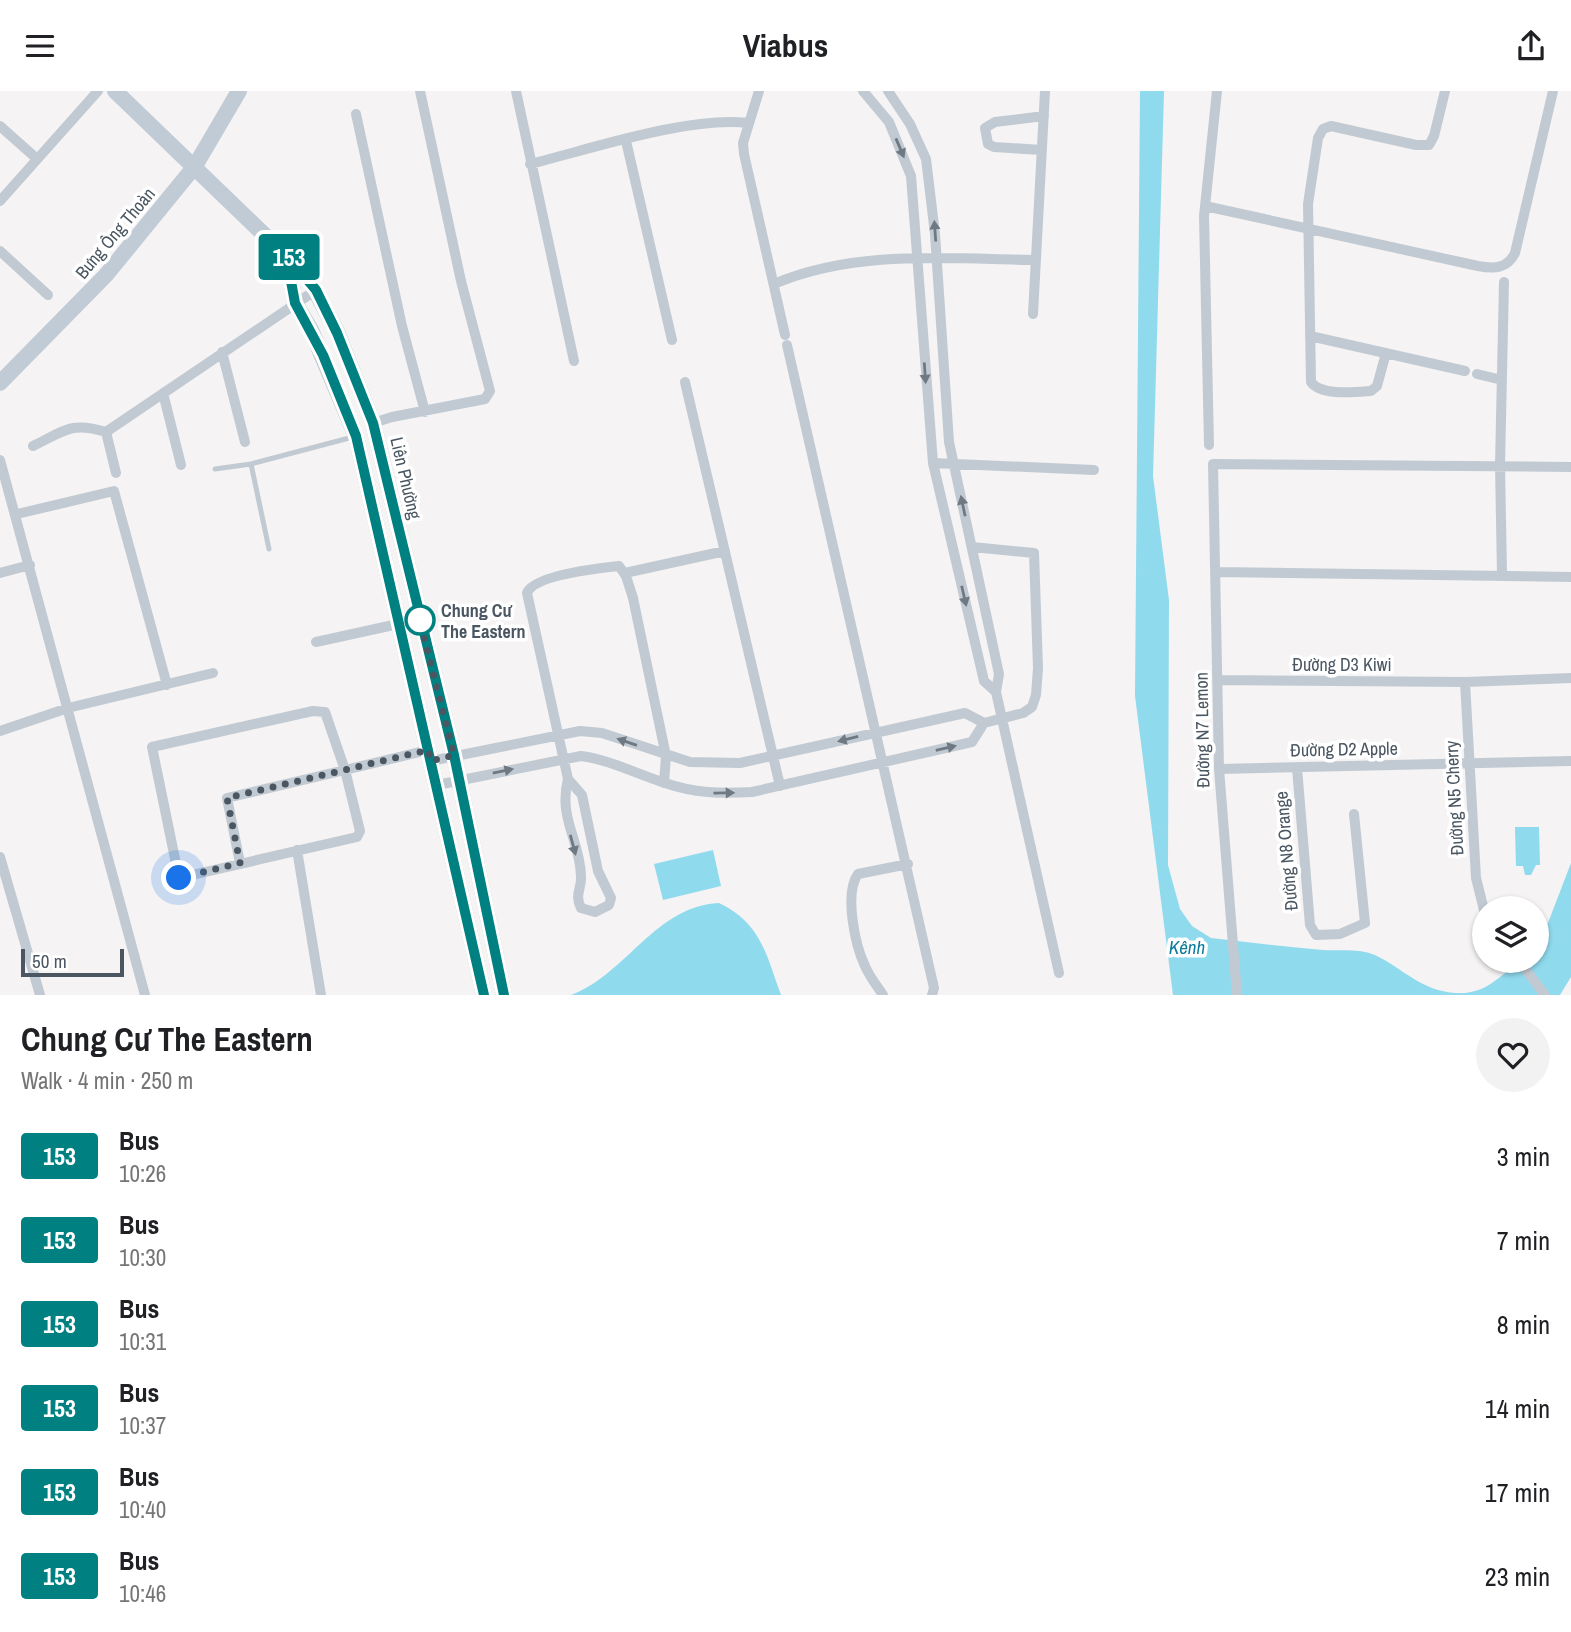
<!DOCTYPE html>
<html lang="en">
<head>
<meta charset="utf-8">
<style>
	:root { --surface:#fff; --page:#f2f2f2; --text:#202124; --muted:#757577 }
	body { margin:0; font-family:"Archivo Narrow",sans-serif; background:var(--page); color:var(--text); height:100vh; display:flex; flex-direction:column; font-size:26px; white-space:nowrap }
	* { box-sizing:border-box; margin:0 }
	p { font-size:23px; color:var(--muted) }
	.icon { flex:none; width:38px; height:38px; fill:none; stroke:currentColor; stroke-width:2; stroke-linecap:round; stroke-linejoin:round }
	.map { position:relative; height:904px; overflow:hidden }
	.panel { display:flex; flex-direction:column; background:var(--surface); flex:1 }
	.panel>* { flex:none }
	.badge { padding:0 14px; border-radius:5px; font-size:24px; line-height:46px }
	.controls { position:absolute; left:1472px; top:805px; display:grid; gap:14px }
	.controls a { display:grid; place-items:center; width:77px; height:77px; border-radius:50%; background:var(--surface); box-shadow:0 2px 5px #0004; font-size:35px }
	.scale { position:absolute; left:21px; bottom:18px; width:103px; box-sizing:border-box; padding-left:7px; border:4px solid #4a5661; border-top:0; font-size:19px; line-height:24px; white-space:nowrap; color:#4a5661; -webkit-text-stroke:5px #fff; paint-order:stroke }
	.you { position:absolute; width:35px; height:35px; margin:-18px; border:5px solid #fff; border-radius:50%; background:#1a73e8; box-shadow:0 0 0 10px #1a73e833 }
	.map>.badge { position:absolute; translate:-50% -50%; box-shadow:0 0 0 4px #fff }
	.round { display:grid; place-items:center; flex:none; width:74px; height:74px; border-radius:37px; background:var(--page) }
	.head { display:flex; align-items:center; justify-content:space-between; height:119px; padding:0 21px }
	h1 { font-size:33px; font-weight:800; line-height:52px }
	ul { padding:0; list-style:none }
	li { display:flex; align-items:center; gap:21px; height:84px; padding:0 21px }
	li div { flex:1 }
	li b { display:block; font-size:26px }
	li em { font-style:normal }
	li .badge { min-width:77px; font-weight:700; text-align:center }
	header { display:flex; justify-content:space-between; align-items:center; height:91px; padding:0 21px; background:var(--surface); font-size:32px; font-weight:800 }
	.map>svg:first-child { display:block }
	.water { fill:#90daee }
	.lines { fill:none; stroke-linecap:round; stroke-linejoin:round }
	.lane { stroke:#c1cad2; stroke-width:5 }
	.street { stroke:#c1cad2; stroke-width:10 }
	.secondary { stroke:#c1cbd6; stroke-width:16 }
	.oneway { fill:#6e7983 }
	.line-casing { stroke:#fff; stroke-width:16 }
	.line { stroke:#008080; stroke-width:10 }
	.walk { stroke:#4a5661; stroke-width:7; stroke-dasharray:0 12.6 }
	.stop-dot { fill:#fff; stroke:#008080; stroke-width:3.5 }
	.labels { text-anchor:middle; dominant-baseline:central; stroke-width:7; stroke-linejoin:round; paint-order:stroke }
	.street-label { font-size:18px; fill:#4a5661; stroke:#fff }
	.stop-label { font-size:18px; font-weight:bold; fill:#4a5661; stroke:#fff; text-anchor:start }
	.water-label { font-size:19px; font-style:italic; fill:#0c7c9b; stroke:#fff }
</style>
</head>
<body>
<header><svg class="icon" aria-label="menu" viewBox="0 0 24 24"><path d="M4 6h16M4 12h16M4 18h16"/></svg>Viabus<svg class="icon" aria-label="share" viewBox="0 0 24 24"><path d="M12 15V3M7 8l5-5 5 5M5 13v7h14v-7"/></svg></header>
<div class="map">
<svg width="1571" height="904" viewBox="0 0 1571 904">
	<rect width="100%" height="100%" fill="#f5f3f3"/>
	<path class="water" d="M1140 0H1164L1153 385 1169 509 1168 774 1180 818 1192 835 1211 847C1248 851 1285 856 1323 859 1340 860 1359 857 1375 864 1404 878 1421 900 1456 902 1497 904 1503 870 1536 870L1537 851 1546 837 1571 772V886L1560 904H1173L1135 605Z
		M1515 736H1539L1540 774H1536L1531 784H1525L1523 775H1516Z
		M713 759 721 795 663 809 654 773Z
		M719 812C761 832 766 863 781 904H571C627 883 655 815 719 812Z"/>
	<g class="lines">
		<path class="lane" d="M251 373 269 458
			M215 378 251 373 353 346"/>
		<path class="street" d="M516 0 574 270
			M759 0 743 52 744 63 785 244
			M863 0 889 31 911 85 933 372 984 590 996 601
			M888 0 910 33 926 68 935 143 949 351 999 583 996 601 1059 882
			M356 23 402 235 425 321
			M0 35 36 67
			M626 50 672 249
			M1042 59 994 56 988 53 985 37 995 31 1044 25
			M530 73C591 58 688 25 748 32
			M0 110 98 0
			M1205 115 1478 175C1494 178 1507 178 1515 162L1553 0
			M0 160 48 204
			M774 193C856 158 949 168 1036 169
			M1033 223 1045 0
			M1310 245 1465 280
			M787 254 934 897 932 904
			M222 261 245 351
			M1386 262 1377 295 1371 300C1356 301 1320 305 1311 291L1308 113 1318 47 1323 38 1331 35 1416 54H1429L1434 45 1445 0
			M1477 283 1502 289
			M685 291 780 695
			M163 302 181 374
			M373 332 392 326 485 308 490 300 461 190 420 0
			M106 341 116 382
			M1209 354 1204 125 1217 0
			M33 355C64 340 71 330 106 341L316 199
			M0 369 145 904
			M933 372 1094 379
			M17 423 114 400 167 594
			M1216 481 1571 486
			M0 482 30 474
			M625 482 725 460
			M1502 483 1500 374 1504 191
			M316 551 398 533
			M1219 589 1465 591 1571 587
			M1465 591 1476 787 1484 819
			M0 640 68 617 213 582
			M431 670 580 640 602 642 690 671 740 672 965 622 984 632 1023 622 1032 616 1036 604 1038 577 1034 462 972 456
			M1297 677 1310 834 1316 844 1340 843 1365 832 1354 723
			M1219 678 1571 670
			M568 688 582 704 598 780 611 807 609 814 595 821 581 817C574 803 582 798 581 785 580 749 558 727 568 688L527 502C534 484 600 477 619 475L626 485 633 507 666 665 664 692
			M437 694 581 665C611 669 636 683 665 692 694 702 721 703 752 701L972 651 984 632
			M297 759 321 904
			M0 766 40 904
			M240 772 227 707 345 679 325 621 313 620 152 656 179 787 357 746 360 740 345 679 428 659
			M1519 870 1545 904
			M883 904C877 895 869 885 865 875 855 854 844 802 858 783L908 773
			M1237 904 1219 678 1213 373 1571 376"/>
		<path class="secondary" d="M115 0 308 186 337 241 373 332 454 664 504 904
			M287 165 295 212 311 239 356 345 484 904
			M0 292 106 184 195 75 239 0"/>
	</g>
	<defs><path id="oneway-solid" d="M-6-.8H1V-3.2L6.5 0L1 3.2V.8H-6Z" transform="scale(1.75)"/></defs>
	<g class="oneway">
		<use href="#oneway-solid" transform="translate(900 57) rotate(67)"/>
		<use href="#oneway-solid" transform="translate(935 140) rotate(-94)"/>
		<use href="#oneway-solid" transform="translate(925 282) rotate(86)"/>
		<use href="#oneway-solid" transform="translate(963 415) rotate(-102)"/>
		<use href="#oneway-solid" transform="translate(964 505) rotate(77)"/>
		<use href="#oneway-solid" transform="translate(848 648) rotate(166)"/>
		<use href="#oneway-solid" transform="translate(627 651) rotate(-161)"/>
		<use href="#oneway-solid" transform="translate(946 657) rotate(-13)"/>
		<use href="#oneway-solid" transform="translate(503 680) rotate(-12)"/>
		<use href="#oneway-solid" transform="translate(724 702) rotate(-1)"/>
		<use href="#oneway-solid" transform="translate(573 754) rotate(75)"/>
	</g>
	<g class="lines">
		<defs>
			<path id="line" d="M484 904 356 345 323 264 295 212 286 163 316 199 337 242 373 332 454 664 504 904"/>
		</defs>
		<use href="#line" class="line-casing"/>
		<use href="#line" class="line"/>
		<path class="walk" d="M179 787 240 772 227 707 428 659 431 670 454 664 418 523 420 529"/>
	</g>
	<circle class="stop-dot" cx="420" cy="529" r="14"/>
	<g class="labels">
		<g class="street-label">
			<text transform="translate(115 142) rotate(-50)">Bưng Ông Thoàn</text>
			<text transform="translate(406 387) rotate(77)">Liên Phường</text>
			<text x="1342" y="573">Đường D3 Kiwi</text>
			<text transform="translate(1202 639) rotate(-91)">Đường N7 Lemon</text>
			<text transform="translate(1344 658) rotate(-1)">Đường D2 Apple</text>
			<text transform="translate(1454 707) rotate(-93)">Đường N5 Cherry</text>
			<text transform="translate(1286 760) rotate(-95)">Đường N8 Orange</text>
		</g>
		<g class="stop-label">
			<text x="441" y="519">Chung Cư<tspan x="441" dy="21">The Eastern</tspan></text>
		</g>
		<g class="water-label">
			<text x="1187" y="856">Kênh</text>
		</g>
	</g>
</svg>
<div class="controls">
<a><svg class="icon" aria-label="layers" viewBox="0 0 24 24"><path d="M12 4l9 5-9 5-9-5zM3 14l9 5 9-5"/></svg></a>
</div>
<div class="scale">50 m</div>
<div class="you" style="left:179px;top:787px"></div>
<b class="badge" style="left:289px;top:166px;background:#008080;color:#fff">153</b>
</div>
<section class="panel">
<div class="head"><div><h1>Chung Cư The Eastern</h1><p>Walk · 4 min · 250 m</p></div><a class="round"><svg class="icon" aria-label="heart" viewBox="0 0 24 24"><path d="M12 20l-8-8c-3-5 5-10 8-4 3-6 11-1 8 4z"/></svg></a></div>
<ul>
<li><span class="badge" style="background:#008080;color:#fff">153</span><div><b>Bus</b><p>10:26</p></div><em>3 min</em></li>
<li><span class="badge" style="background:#008080;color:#fff">153</span><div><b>Bus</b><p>10:30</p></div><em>7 min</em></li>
<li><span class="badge" style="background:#008080;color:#fff">153</span><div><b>Bus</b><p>10:31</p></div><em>8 min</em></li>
<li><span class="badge" style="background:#008080;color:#fff">153</span><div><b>Bus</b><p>10:37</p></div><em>14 min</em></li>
<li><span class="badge" style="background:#008080;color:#fff">153</span><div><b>Bus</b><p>10:40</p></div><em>17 min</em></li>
<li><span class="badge" style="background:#008080;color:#fff">153</span><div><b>Bus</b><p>10:46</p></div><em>23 min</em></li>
</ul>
</section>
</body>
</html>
